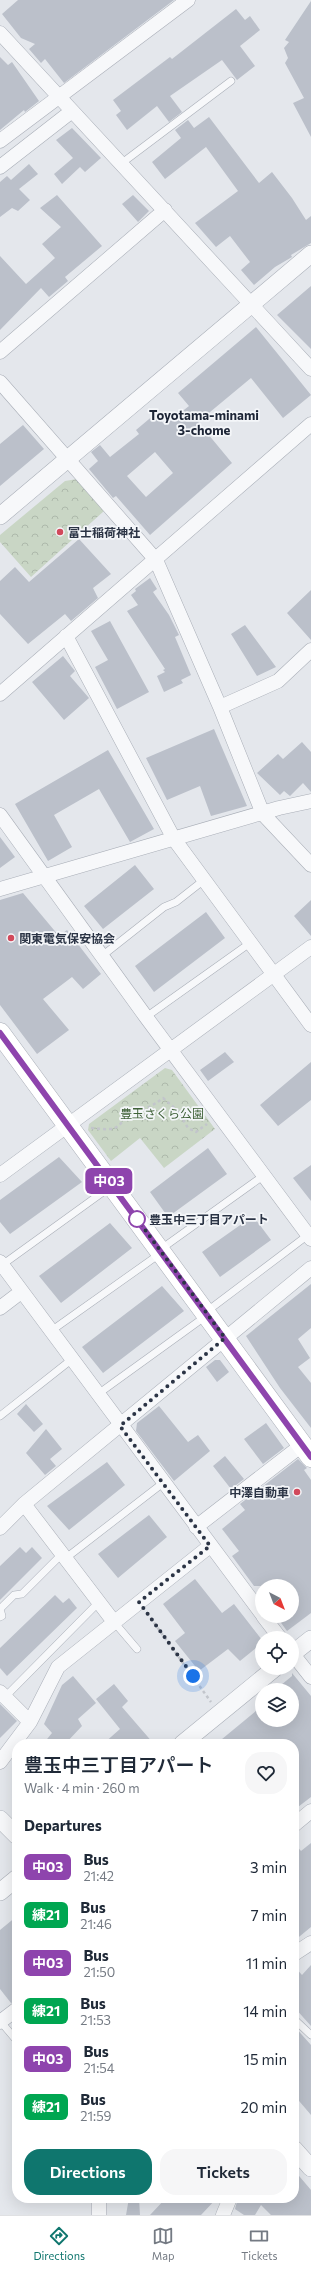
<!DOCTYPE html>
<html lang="en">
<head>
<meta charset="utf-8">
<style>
	:root { --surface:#fff; --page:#f6f6f7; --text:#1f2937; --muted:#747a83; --line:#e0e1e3; --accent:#0f766e }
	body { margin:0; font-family:Commissioner,"Noto Sans JP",sans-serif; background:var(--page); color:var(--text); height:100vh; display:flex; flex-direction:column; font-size:15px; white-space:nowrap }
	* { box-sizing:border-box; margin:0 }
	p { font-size:13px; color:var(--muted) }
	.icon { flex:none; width:22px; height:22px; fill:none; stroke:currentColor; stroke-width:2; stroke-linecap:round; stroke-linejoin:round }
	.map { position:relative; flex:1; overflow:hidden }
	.panel { position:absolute; left:12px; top:1739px; width:287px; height:464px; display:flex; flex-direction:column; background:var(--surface); border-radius:16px; box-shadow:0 4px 16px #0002 }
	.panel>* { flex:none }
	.badge { padding:0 8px; border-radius:6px; font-size:14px; line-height:26px }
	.needle { width:26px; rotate:138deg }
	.tools { position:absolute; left:255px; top:1579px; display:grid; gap:8px }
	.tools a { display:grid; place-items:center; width:44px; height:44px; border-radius:50%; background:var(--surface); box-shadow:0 4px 16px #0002; font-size:20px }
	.you { position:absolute; width:20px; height:20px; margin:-10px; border:3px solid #fff; border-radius:50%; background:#1a73e8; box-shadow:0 0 0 6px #1a73e833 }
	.map>.badge { position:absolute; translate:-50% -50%; box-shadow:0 0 0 2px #fff }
	h2 { padding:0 12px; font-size:15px; line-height:36px }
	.round { display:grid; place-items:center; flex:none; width:42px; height:42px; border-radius:16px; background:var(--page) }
	.overview { display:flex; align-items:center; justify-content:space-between; height:68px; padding:0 12px }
	h1 { font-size:19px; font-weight:600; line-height:30px }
	.action { display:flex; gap:8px; margin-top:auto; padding:8px 12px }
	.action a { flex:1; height:46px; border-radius:16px; background:var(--accent); color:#fff; font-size:16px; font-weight:600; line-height:46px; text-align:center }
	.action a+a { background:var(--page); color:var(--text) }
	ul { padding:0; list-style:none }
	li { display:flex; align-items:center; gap:12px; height:48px; padding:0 12px }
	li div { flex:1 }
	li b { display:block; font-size:15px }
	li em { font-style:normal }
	li .badge { min-width:44px; font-weight:700; text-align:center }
	.menu { display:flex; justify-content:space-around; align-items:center; height:56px; border-top:1px solid var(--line); background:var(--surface); font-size:11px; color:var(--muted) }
	.menu a { display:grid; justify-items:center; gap:2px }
	.menu .selected { color:var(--accent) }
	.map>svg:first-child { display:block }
	.park { fill:url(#park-crowns) }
	.building { fill:#bbc0ca; fill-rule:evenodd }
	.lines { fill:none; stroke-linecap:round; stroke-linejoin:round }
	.service-casing { stroke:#a9aeb7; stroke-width:8 }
	.minor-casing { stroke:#a9aeb7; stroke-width:15 }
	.tertiary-casing { stroke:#a9aeb7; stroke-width:18 }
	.secondary-casing { stroke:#a9aeb7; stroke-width:21 }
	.path { stroke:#c2c5cb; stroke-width:2.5; stroke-dasharray:3 3; stroke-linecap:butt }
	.service { stroke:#f7f8fa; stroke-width:7 }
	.minor { stroke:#f7f8fa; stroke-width:14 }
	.tertiary { stroke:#f7f8fa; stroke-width:17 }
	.secondary { stroke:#fff; stroke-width:20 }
	.line-casing { stroke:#fff; stroke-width:9 }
	.line { stroke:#8e44ad; stroke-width:6 }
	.walk { stroke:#2b3445; stroke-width:4; stroke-dasharray:0 7.2 }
	.poi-dot { fill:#d1495b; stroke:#f4f6f9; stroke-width:1.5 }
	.stop-dot { fill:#fff; stroke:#8e44ad; stroke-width:2 }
	.labels { text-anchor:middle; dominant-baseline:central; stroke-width:3.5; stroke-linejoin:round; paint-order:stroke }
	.poi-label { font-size:12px; font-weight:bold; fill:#2b3445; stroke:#f4f6f9; text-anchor:start }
	.park-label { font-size:12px; fill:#3f6138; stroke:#f4f6f9 }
	.stop-label { font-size:12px; font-weight:bold; fill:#2b3445; stroke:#f4f6f9; text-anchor:start }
	.neighbourhood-label { font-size:13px; font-weight:bold; fill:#1d2536; stroke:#f4f6f9 }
</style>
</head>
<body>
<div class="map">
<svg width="311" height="2215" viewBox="0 0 311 2215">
	<defs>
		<pattern id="park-crowns" width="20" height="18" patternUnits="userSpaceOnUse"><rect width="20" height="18" fill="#c9d6c5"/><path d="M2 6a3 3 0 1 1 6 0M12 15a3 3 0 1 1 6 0" fill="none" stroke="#adb8ab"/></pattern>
	</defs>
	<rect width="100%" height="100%" fill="#e4e7ec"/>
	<path class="park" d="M77 479 104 511 31 577 0 542V535L65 481Z
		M165 1068 172 1070 215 1129 164 1168 140 1138 111 1161 88 1130 89 1124Z"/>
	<path class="building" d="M18 0H174L64 83 45 59 41 63 29 49 35 44 21 38 2 14Z
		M311 1V137L293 103 304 98 285 63 288 58 284 48 289 42 285 40Z
		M236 9 245 20 250 16 260 30 240 46 255 66 237 80 222 60 170 96 182 112 169 122 157 106 127 130 116 115 121 111 113 100 170 57 172 59Z
		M0 57 8 65 12 62 39 101 25 112 24 110 0 130Z
		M209 117 259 183 272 172 292 198 306 220 311 216V243L291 255 292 257 275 267 254 285 241 270 250 262 230 236 216 247 195 223 238 191 206 147 165 179 152 162 181 138 175 130 188 120 194 128Z
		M72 128 101 158 85 172 80 167 62 184 54 174 73 158 56 140Z
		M29 164 38 174 19 189 30 200 18 211 12 208 0 217V182L7 176 11 180Z
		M57 195 102 246 65 277 68 281 49 297 41 288 0 330V256L26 284 55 258 42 244 61 227 40 208Z
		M133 195 149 211 138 222 122 204Z
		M311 286V349L277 315Z
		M256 327 311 395 283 418 251 378 198 422 232 463 150 535 116 496 113 498 89 469 98 461 91 452 100 445 110 457 139 434 136 430 155 414 165 425 189 406 178 393ZM155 452 173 473 146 497 127 476Z
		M23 425 44 449 0 486V444Z
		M79 539 111 574 93 588 98 598 71 621 65 614 28 644 0 614V581L15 567 29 582Z
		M150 578 157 589 153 592 169 615 179 635 175 637 191 675 181 680 183 683 164 692 157 676 165 672 163 670 165 669 127 611 138 605 131 595 136 591 135 589Z
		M311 590V640L287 613Z
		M110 621 149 692 117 709 95 667 108 660 91 631Z
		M245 625 276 667 257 676 231 634Z
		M63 656 75 671 70 676 89 698 64 720 32 682Z
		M214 729 247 806 211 816 200 786 167 800 146 758Z
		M302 742 311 752V792L303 783 290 796 284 791 280 795 257 773 278 754 283 759Z
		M108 750 154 829 130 842 99 789 54 815 72 847 48 861 15 804Z
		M0 837 15 857 0 868Z
		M135 865 154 889 103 929 84 906Z
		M23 893 59 936 67 930 101 974 83 989 72 977 43 999 69 1030 37 1054 0 1005V900Z
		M311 900V936L294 916Z
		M206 912 225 938 154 992 135 966Z
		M225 1052 234 1062 208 1081 200 1070Z
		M311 1062V1100L278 1126 260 1105Z
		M208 1148 227 1174 168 1217 150 1192Z
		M59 1157 82 1182 10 1234 0 1222V1200Z
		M311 1165V1201L293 1178Z
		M253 1216 271 1240 220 1277 202 1252Z
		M110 1223 132 1248 61 1303 39 1276Z
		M311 1284V1328L298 1339 310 1358 298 1367 311 1383V1428L280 1388 246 1336Z
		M162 1286 184 1311 103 1373 82 1347Z
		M215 1360H220L229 1372 217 1382 206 1367Z
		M26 1404 43 1424 34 1432 17 1414Z
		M159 1406 188 1442 198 1435 210 1451 174 1481 136 1431 137 1423Z
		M266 1423 284 1448 263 1464 244 1439Z
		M46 1429 62 1449 50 1459 56 1466 45 1475 26 1453Z
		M225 1456 244 1479 231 1489 213 1466Z
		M298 1459 307 1468 304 1470 311 1480V1613L287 1631 276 1616H292V1586H254L232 1556 239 1551 222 1529 245 1510 240 1504Z
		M107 1462 125 1485 69 1530 47 1506Z
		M149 1515 167 1537 118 1578 98 1554Z
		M20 1547 26 1553 32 1547 42 1558 0 1600V1566Z
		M195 1579 222 1613 234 1604 262 1640V1643L240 1661 228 1649 199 1671 175 1641 185 1633 163 1604Z
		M55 1595 63 1603 69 1598 77 1608 7 1676 0 1668V1648Z
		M292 1673 311 1696V1797L294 1810V1744H216L262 1706V1720H292V1690H275L292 1676Z
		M73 1676 96 1703 78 1719 82 1726 65 1744H43L52 1733 44 1724 62 1685Z
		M114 1684 128 1701 122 1707 154 1744H103L120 1729 96 1699Z
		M0 1704 17 1721 0 1738Z
		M294 1843 301 1851 311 1843V1927L294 1941Z
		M17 1916V2001L11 2003 0 1989V1930Z
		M311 1965V2026L294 2007V1966L302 1975Z
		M294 2026 311 2045V2115L294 2095Z
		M294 2170 311 2190V2215H271L261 2205 255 2215H244L235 2209 238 2198H294Z
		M129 2198H139L140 2215H126Z
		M166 2198H217L201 2215H150Z"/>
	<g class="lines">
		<defs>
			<path id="service" d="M122 163 231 81
				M102 956 164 907 176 902 204 880
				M146 1017 250 943
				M161 1249 263 1176
				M2 1265 110 1187
				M206 1312 308 1235
				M51 1331 161 1253
				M98 1394 206 1316
				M0 1416 71 1360
				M66 1558 163 1483
				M0 1609 14 1595 22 1594 63 1553
				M0 1609 2 1616 0 1617
				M114 1622 137 1649
				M5 1697 99 1602
				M294 2019 311 2035
				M1 2022 17 2041"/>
			<path id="minor" d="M0 33 311 369
				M0 141 188 0
				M0 167 72 111
				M0 352 165 210
				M0 382 156 560 220 707 263 814 311 865
				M66 636 174 839 311 1025
				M0 694 311 424
				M220 707 278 681 311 650
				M0 815 146 1017 311 1239
				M0 889 279 808 311 801
				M0 1175 311 947
				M0 1262 262 1614
				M0 1308 21 1292
				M24 1504 114 1622
				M196 1527 302 1445
				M0 1528 24 1504 311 1268
				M263 1616 280 1638
				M292 1653 311 1677
				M0 1692 30 1722
				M0 1762 30 1722 58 1667 210 1546
				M294 1825 311 1811
				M294 1954 311 1943
				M0 2022 17 2009
				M99 2215V2198
				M223 2215 230 2198"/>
			<path id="tertiary" d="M0 516 311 254
				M292 1654 311 1639
				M182 1744 275 1668
				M0 1819 17 1836
				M0 1892 17 1878
				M294 2149 311 2168"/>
			<path id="secondary" d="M0 1033 311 1457"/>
		</defs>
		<use href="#service" class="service-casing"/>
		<use href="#minor" class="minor-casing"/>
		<use href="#tertiary" class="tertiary-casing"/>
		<use href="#secondary" class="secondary-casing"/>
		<path class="path" d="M91 1128C112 1130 119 1132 128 1111 144 1111 151 1107 163 1098L178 1111 188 1128 196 1132 207 1124
			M147 1613 211 1702"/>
		<use href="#service" class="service"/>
		<use href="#minor" class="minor"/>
		<use href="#tertiary" class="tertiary"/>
		<use href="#secondary" class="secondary"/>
	</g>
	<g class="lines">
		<defs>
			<path id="line" d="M0 1033 311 1457"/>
		</defs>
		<use href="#line" class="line-casing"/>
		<use href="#line" class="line"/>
		<path class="walk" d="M137 1219 225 1338 120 1426 210 1546 139 1602 193 1676"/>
	</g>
	<g class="poi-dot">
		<circle cx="60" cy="532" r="4"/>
		<circle cx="11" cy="938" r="4"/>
		<circle cx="297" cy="1492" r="4"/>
	</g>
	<circle class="stop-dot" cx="137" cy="1219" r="8"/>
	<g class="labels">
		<g class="poi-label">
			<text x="68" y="532">富士稲荷神社</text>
			<text x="19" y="938">関東電気保安協会</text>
			<text x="289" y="1492" text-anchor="end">中澤自動車</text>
		</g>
		<g class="park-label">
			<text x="162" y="1113">豊玉さくら公園</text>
		</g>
		<g class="stop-label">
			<text x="149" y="1219">豊玉中三丁目アパート</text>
		</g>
		<g class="neighbourhood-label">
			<text x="204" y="415">Toyotama-minami<tspan x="204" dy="15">3-chome</tspan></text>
		</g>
	</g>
</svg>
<div class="tools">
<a><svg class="needle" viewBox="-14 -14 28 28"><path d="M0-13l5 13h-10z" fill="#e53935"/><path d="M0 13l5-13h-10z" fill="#747a83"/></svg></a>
<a><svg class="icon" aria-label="locate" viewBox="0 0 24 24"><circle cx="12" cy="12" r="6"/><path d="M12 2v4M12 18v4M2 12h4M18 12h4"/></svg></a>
<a><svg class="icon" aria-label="layers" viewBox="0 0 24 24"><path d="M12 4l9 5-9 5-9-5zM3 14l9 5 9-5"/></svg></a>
</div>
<div class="you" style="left:193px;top:1676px"></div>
<b class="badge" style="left:109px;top:1181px;background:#8e44ad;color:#fff">中03</b>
<section class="panel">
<div class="overview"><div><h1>豊玉中三丁目アパート</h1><p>Walk · 4 min · 260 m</p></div><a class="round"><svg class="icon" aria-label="heart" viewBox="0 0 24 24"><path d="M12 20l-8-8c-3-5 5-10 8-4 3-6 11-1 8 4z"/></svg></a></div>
<h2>Departures</h2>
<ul>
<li><span class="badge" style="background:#8e44ad;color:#fff">中03</span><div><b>Bus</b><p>21:42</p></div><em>3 min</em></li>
<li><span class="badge" style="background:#00a651;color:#fff">練21</span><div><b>Bus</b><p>21:46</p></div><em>7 min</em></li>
<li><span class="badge" style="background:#8e44ad;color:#fff">中03</span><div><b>Bus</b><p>21:50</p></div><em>11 min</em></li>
<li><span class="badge" style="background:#00a651;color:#fff">練21</span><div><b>Bus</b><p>21:53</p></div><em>14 min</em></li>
<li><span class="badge" style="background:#8e44ad;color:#fff">中03</span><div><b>Bus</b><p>21:54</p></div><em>15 min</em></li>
<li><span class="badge" style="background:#00a651;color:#fff">練21</span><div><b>Bus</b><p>21:59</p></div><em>20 min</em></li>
</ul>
<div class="action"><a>Directions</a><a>Tickets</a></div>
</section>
</div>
<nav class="menu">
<a class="selected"><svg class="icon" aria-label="directions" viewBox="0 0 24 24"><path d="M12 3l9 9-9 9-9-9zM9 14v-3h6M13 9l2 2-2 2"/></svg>Directions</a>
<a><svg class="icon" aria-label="map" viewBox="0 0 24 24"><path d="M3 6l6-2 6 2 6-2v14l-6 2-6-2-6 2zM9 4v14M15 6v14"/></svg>Map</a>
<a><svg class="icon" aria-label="tickets" viewBox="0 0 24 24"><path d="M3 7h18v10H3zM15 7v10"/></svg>Tickets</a>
</nav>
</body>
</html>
